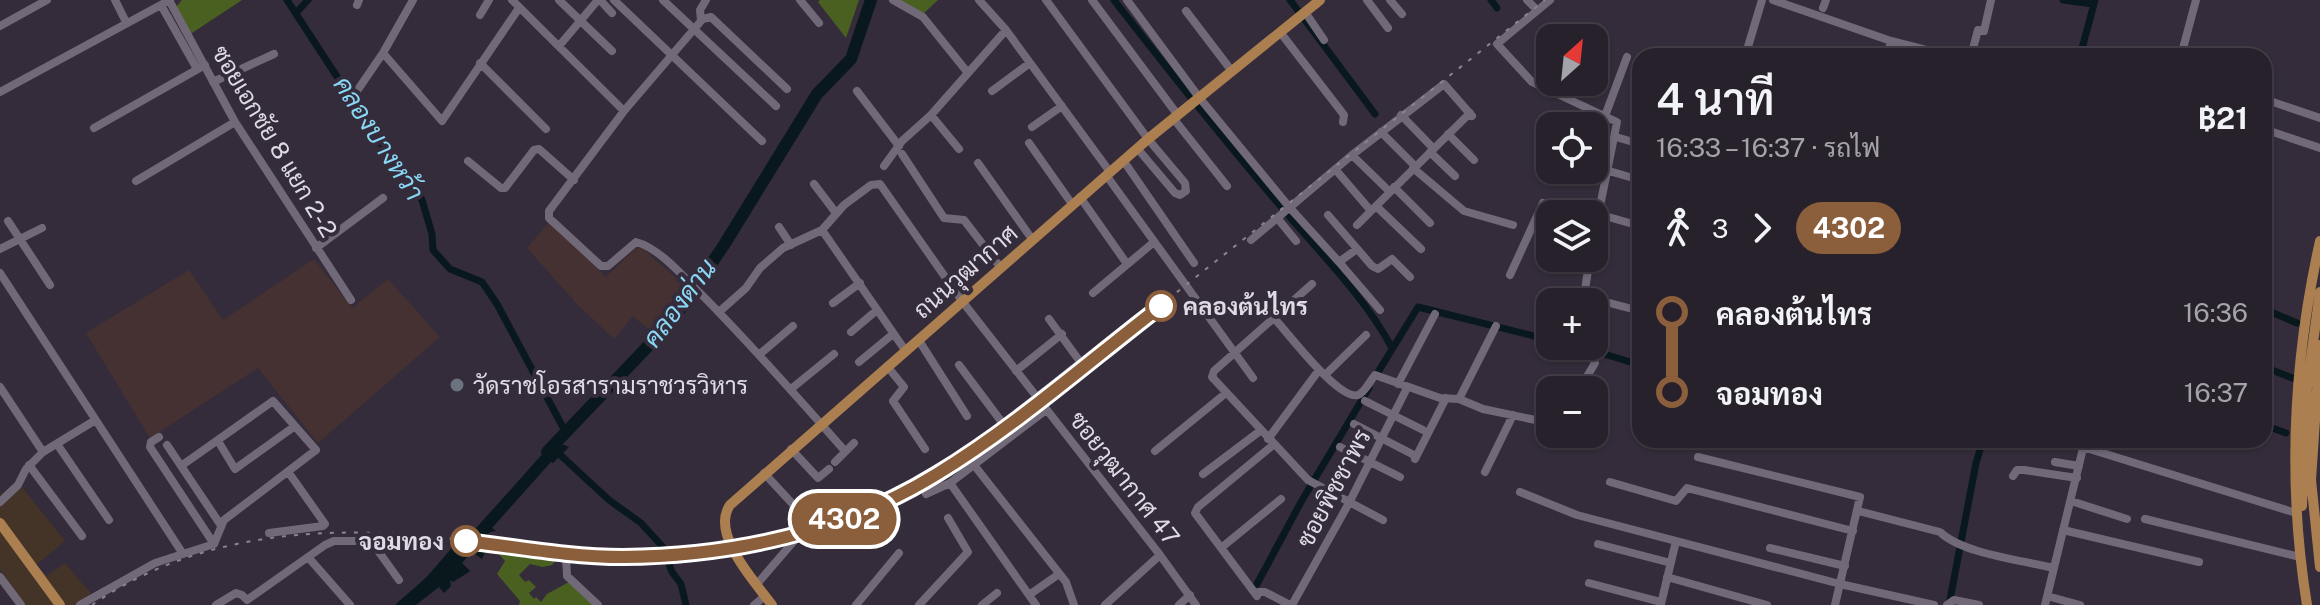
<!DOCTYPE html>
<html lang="th">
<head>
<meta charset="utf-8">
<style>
	:root { --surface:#27212c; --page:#2f2934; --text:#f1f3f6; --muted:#a4a3a9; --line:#433e48 }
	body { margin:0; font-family:"Public Sans",Sarabun,sans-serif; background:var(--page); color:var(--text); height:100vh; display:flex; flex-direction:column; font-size:30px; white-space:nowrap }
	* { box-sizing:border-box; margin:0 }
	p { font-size:26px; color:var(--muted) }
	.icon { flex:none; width:44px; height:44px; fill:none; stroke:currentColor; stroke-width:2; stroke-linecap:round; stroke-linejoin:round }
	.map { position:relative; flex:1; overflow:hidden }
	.panel { position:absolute; left:1632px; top:48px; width:640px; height:400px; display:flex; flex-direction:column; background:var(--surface); border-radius:24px; box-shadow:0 2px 6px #0004,0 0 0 2px var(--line) }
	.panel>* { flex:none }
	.badge { padding:0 16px; border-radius:26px; font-size:28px; line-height:52px }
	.needle { width:52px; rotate:27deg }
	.buttons { position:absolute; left:1536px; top:24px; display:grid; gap:16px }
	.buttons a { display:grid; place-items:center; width:72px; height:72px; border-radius:16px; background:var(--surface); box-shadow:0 2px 6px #0004,0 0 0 2px var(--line); font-size:40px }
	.map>.badge { position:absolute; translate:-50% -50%; box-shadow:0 0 0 4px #fff }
	.legs { display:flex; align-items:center; gap:12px; height:88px; padding:0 24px; font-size:26px }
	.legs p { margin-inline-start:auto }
	.overview { display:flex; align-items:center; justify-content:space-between; height:136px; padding:0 24px }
	h1 { font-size:44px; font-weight:600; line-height:60px }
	ul { padding:0 24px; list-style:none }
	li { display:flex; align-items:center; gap:28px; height:80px; font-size:30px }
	li i { display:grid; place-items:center; width:12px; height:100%; margin:0 10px; background:currentColor }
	li i::after { content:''; width:20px; height:20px; margin:-10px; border:6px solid; border-radius:50%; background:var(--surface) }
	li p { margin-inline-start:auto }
	li:first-child i { background:linear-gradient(#0000 50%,currentColor 0) }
	li:last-child i { background:linear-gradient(currentColor 50%,#0000 0) }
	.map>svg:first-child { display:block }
	.commercial { fill:#433427 }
	.education { fill:#463132 }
	.green { fill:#496021 }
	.water { fill:#09181d }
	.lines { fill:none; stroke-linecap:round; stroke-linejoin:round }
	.canal { stroke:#09181d; stroke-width:7 }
	.river { stroke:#09181d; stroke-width:12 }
	.minor { stroke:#716878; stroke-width:8 }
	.major { stroke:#ab7f4f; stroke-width:10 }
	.rail { stroke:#8a848f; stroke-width:2; stroke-dasharray:4 8; stroke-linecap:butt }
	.line-1-casing { stroke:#fff; stroke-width:18 }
	.line-1 { stroke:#8b5e3c; stroke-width:12 }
	.stop-1-dot { fill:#fff; stroke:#8b5e3c; stroke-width:4 }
	.worship-dot { fill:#6b7280; stroke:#342c3a; stroke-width:3 }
	.labels { text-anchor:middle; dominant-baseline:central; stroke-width:8; stroke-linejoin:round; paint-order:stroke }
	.street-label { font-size:24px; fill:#dfdae3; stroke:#342c3a }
	.stop-label { font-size:24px; font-weight:bold; fill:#dfdae3; stroke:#342c3a; text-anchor:start }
	.poi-label { font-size:24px; fill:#dfdae3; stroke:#342c3a; text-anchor:start }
	.water-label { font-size:26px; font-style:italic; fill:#8ad7f5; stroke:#342c3a }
</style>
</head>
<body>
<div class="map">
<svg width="2320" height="605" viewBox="0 0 2320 605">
	<rect width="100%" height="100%" fill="#342c3a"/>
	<path class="commercial" d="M17 481 65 541 36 565 47 576 65 563 91 594 75 605H25L0 569V495Z"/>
	<path class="education" d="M549 222 606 277 635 249 642 248 684 285 652 332 633 316 614 339 578 305 527 248Z
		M314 259 352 308 388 279 440 337 318 443 258 368 150 438 86 333 189 270 223 320Z"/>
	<path class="green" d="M182 0H242L189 35 176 7Z
		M820 0H859L846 38 818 2Z
		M891 0H938L923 14Z
		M498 553 556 560 552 565 543 567 530 564 519 575 525 582 529 580 536 587 529 593 534 599 536 597 541 602 547 594 569 582 594 605H519L520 601 497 574 505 561Z"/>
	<path class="water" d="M554 441 569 447 553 463 551 462 492 528 496 531 490 532 484 538 489 542 482 559 472 552 462 563 470 571 469 572 453 582 450 580 451 586 444 593 439 587 416 605H395L415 588 421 592 425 590V579L456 543 469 536Z"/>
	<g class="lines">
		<path class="canal" d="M287 0 379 141 399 164 422 200 432 234 433 250 450 269 482 282 497 304 565 431
			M1114 0C1169 71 1225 141 1283 209 1320 253 1365 297 1392 348
			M1290 0 1375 114
			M1491 0 1497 8
			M2063 0 2093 4
			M296 13 308 0
			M2080 56 2095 0
			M2264 309 2297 323
			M1578 346 1640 365
			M2264 367 2295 379
			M1375 377 1418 307 1550 340
			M2264 425 2286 433
			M556 451 609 500 641 523 662 546 672 572 681 584 686 605
			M1257 584 1301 502 1369 388
			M1949 605 1976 463 1983 440"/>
		<path class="river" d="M547 452 673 320 724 245 817 94 851 59 871 0
			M404 605 437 576"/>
		<path class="minor" d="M115 0 126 22
			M169 0 235 122 351 300
			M512 0 624 111 549 211V218L601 266H608L636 242C659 248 682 275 699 292 750 343 797 397 845 451
			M559 0 612 51
			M600 0 612 13
			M614 0 762 141
			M663 0 776 106
			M800 0 819 23
			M893 0 923 17 968 73
			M979 0 1006 30 1110 172
			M1046 0 1148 139 1185 183 1186 191 1180 195 1175 193 1137 148
			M1092 0 1177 114
			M1127 0 1198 96 1290 208 1339 262 1357 249
			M1367 0 1388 28
			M1390 0 1402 14
			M1527 0 1535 8
			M1550 0 1497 44 1532 82 1617 122 1594 236
			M1773 0 1891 41 1950 56
			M161 5 197 69
			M357 5 359 0
			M1823 8 1826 0
			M1186 11 1231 70
			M1305 12 1324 40
			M480 15 489 0
			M703 19 711 17 787 89
			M0 26 47 0
			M1280 32 1344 115 1343 122
			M559 46 598 0
			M383 53 442 121 519 8
			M1759 56 1747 50 1762 0
			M1887 56 1891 41
			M1971 56 1978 30 1984 31 1991 0
			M2181 56 2196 0
			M480 63 546 129
			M213 82 274 54
			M357 91 383 53 413 0
			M857 91 899 146
			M992 91 1030 63
			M0 92 170 0
			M2264 99 2320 118
			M624 111 701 21 700 10 706 0
			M931 115 959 149
			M1401 115 1433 148
			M1605 116 1627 57
			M1173 118 1227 186
			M1032 127 1062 106
			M94 128 205 65
			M2264 129 2320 148
			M1381 132 1415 166
			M1448 134 1474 160
			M1616 137 1640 144
			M1029 143 1072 204
			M1430 152 1455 176
			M902 154 944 218 964 220 1001 268
			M1352 155 1390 192
			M2264 158V159
			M1123 160 1194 263
			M468 161 501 188H505L534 150 539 149 574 180
			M978 163 1032 239
			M884 166 902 141 931 115 1006 30
			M1413 168 1464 211 1513 225
			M1335 169 1371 211 1376 206 1421 249
			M1609 171 1640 180
			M1106 175 1253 378
			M136 181 235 122
			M814 184 836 213
			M1394 187 1430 223
			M1080 197 1127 264
			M1543 203 1532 227 1550 233
			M1376 206 1470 113
			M1598 214 1640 226
			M1328 215 1372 266 1378 269 1392 259 1410 277
			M1278 219 1296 241
			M8 221 50 285
			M1357 225 1371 211
			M779 227 791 245
			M822 230 905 350
			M1251 240 1352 155 1444 84 1472 116
			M316 248 383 198
			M0 249 42 228
			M1339 262 1380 310
			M0 273 183 554
			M1510 275 1532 227
			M1312 284 1214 371 1212 377 1308 480 1383 520
			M1093 293 1154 242
			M1583 296 1640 311
			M1583 302 1590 258
			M833 303 860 283
			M719 312 746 288 760 268 783 248 822 230 844 205 871 185 880 184 962 301 1160 555 1196 605
			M1274 318C1288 333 1339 401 1358 395 1365 392 1370 381 1375 375L1440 398 1459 399 1483 409 1550 423
			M1049 319 1081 363
			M851 332 877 310
			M918 339 967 416
			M760 354 793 326
			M859 362 893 334
			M959 365 1004 425
			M887 366 904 387 893 401 925 449
			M1016 371 1062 334
			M1325 375 1366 335
			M1398 384 1435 314
			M0 387 43 452
			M791 389 834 354
			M1579 390 1595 363 1586 346
			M1459 399 1496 326
			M1365 401 1423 430
			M1354 424 1412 454
			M1587 434 1597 438
			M159 437 151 442 150 447 214 544
			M1268 439 1319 370
			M218 441 235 469 295 426
			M57 444 109 520
			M167 445 220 524
			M1273 445 1198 507 1195 513 1257 596 1259 592H1265L1290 605
			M1340 447 1400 477
			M2083 447 2296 513
			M791 449 818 478 829 469
			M1155 451 1226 393
			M967 452 1135 320
			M1698 457 1860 497 1835 605
			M1415 459 1446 398
			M835 462 854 443
			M2055 462 2079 466
			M29 465 82 536
			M974 465 1066 582 1074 605
			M1485 472 1513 415
			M764 473 801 513
			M1203 474 1260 431
			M2013 476 2017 470H2024L2077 478
			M1610 482 1676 501 1687 488 1853 531
			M950 483 1036 605
			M1520 492 1577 515 1840 584 1934 605
			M926 494 950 483 1046 410
			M2071 501 2127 519
			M0 502 18 485 26 469 43 452 94 421
			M1858 511 1940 532C1963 554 2022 560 2053 568
			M2145 519 2300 557
			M2063 530 2199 562
			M269 533 323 526 325 524 289 473
			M1598 544 1671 563
			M1221 548 1281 499
			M1770 548 1845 566
			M566 556 567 576 598 605
			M308 557 350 605
			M0 577 21 605
			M1667 577 1767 605
			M1589 583 1661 602
			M757 584 794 541
			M1029 595 1059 574
			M2047 596 2080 605
			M1661 604 1676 541
			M80 605 155 563 214 544 224 520 316 450 273 401 181 466
			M216 605 236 593 242 595 247 600 325 545 334 541H371L399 580
			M754 605 765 596
			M856 605 899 553
			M919 605 968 552 948 518
			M982 605 997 593
			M1105 605 1160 555
			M1179 605 1190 595
			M1292 605 1349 503 1407 388
			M1947 605 1954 600 1979 605
			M2045 605 2085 440"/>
		<path class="major" d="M2320 345 2311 480 2320 567
			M2302 506 2307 387 2320 292
			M0 523 60 605
			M772 605C755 582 710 534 730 505L1148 139 1320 0
			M2307 605C2287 482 2293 362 2320 241"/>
		<path class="rail" d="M92 605C199 531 330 524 454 539 510 546 567 557 623 557 776 555 890 513 1012 423L1545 0"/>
	</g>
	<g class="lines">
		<defs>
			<path id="line-1" d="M466 541C517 547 571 557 623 557 733 556 843 532 937 474 1016 426 1088 362 1161 306"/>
		</defs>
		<use href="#line-1" class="line-1-casing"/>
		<use href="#line-1" class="line-1"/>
	</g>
	<g class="stop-1-dot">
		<circle cx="1161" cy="306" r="14"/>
		<circle cx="466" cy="541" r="14"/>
	</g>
	<circle class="worship-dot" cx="457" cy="385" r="8"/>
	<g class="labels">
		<g class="street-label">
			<text transform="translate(275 141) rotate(59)">ซอยเอกชัย 8 แยก 2-2</text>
			<text transform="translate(965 271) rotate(-41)">ถนนวุฒากาศ</text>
			<text transform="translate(1125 478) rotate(52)">ซอยวุฒากาศ 47</text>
			<text transform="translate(1333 488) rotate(-62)">ซอยพิชชาพร</text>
		</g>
		<g class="stop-label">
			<text x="1183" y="306">คลองต้นไทร</text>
			<text x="444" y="541" text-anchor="end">จอมทอง</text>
		</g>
		<g class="poi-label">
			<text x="473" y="385">วัดราชโอรสารามราชวรวิหาร</text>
		</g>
		<g class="water-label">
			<text transform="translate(379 138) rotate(57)">คลองบางหว้า</text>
			<text transform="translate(679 303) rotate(-53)">คลองด่าน</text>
		</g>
	</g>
</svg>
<div class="buttons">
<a><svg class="needle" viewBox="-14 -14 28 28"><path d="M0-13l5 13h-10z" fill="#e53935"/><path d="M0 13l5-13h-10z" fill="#a4a3a9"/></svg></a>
<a><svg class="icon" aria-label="locate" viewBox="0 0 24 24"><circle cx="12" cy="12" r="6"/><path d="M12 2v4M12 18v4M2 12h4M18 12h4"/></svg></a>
<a><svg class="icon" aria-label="layers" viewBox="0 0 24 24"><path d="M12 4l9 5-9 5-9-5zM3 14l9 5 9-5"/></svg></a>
<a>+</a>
<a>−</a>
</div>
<b class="badge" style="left:844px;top:519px;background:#8b5e3c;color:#fff">4302</b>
<section class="panel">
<div class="overview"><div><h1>4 นาที</h1><p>16:33 – 16:37 · รถไฟ</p></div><b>฿21</b></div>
<div class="legs"><svg class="icon" aria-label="walk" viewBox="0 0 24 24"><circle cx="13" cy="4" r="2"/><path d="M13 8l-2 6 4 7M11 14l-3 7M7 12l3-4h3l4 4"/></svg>3<svg class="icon" aria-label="forward" viewBox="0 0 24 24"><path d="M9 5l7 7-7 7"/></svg><b class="badge" style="background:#8b5e3c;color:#fff">4302</b></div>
<ul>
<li><i style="color:#8b5e3c"></i><b>คลองต้นไทร</b><p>16:36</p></li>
<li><i style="color:#8b5e3c"></i><b>จอมทอง</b><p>16:37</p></li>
</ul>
</section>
</div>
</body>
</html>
